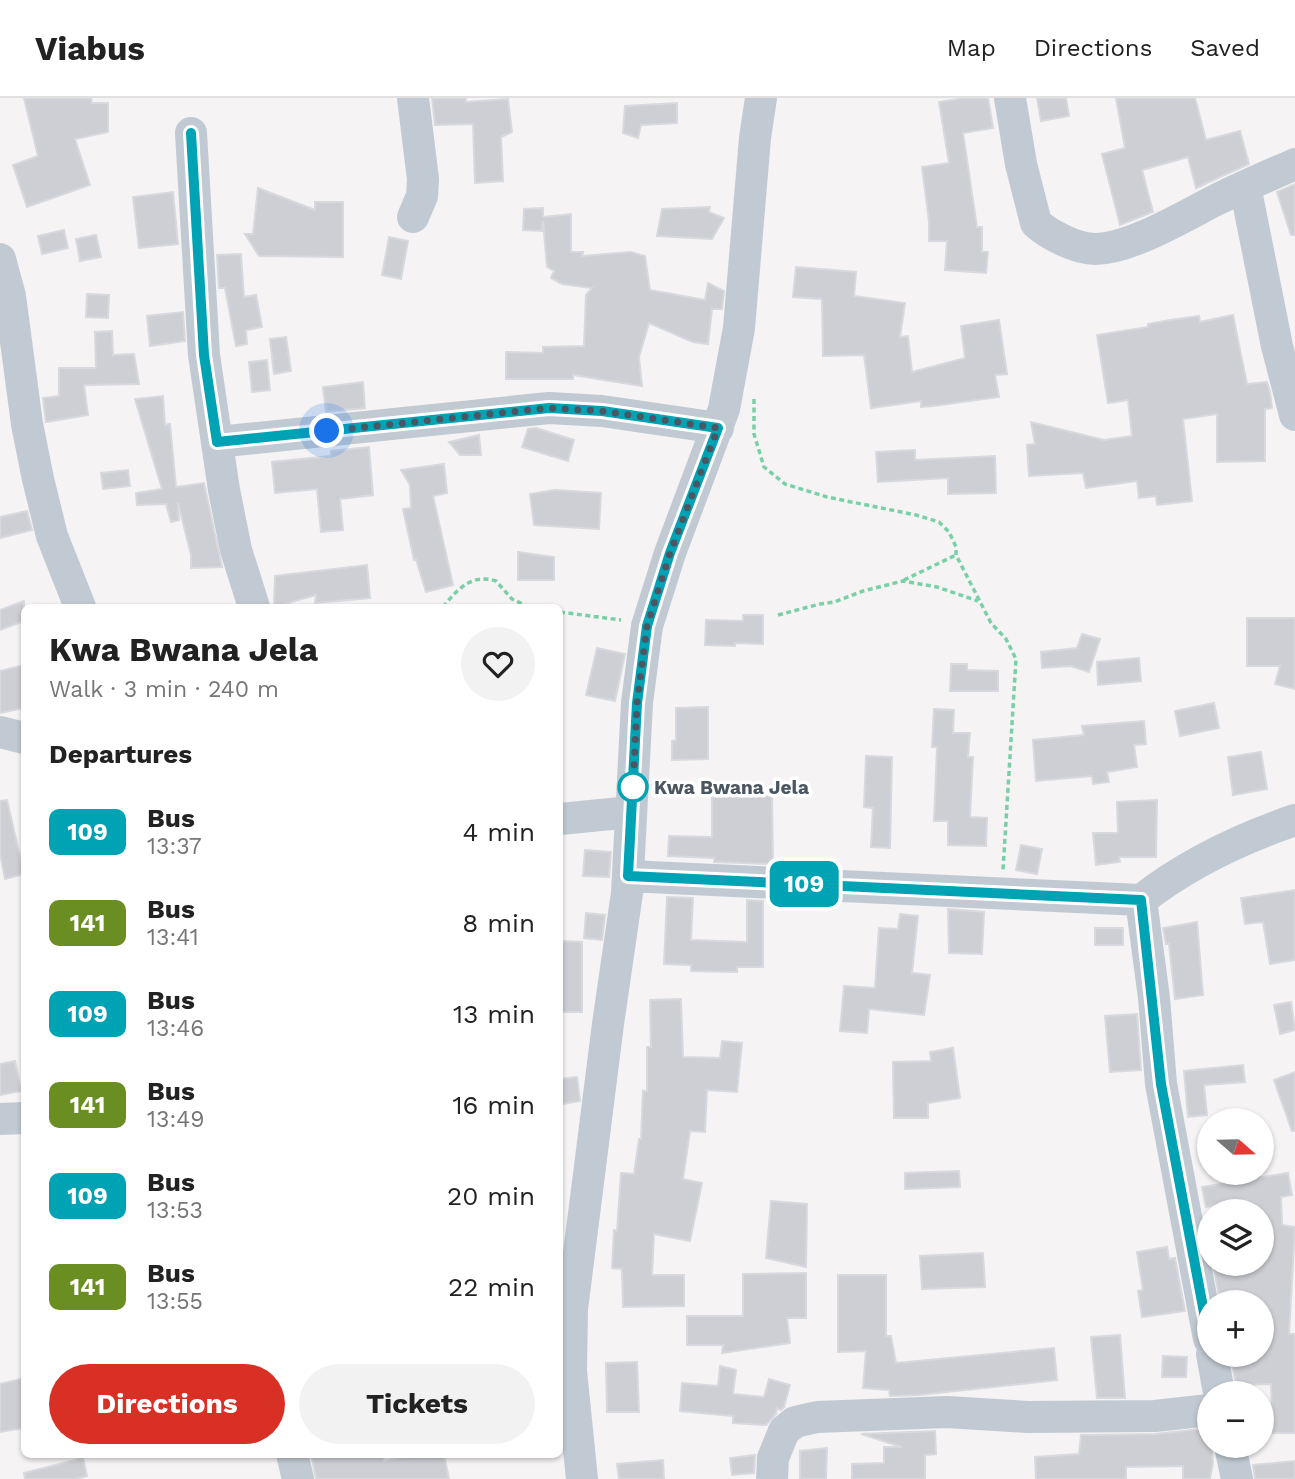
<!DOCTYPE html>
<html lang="en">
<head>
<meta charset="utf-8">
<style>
	:root { --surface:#fff; --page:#f2f2f2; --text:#222; --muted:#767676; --line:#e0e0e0; --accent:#d93025 }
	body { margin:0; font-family:"Work Sans",sans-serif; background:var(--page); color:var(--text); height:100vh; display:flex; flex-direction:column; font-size:26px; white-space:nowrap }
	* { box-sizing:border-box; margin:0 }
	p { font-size:23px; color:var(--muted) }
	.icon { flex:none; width:38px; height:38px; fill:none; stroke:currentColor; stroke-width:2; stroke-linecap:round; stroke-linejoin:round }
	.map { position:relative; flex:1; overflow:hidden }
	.drawer { position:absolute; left:21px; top:506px; width:542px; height:854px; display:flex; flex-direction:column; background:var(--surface); border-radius:10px; box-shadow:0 2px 5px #0004 }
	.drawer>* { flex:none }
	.badge { padding:0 14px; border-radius:10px; font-size:24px; line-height:46px }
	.needle { width:46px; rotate:110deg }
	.fabs { position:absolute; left:1197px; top:1010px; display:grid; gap:14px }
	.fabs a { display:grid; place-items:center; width:77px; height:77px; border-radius:50%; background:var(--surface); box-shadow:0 2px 5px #0004; font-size:35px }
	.you { position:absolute; width:35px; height:35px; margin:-18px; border:5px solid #fff; border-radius:50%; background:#1a73e8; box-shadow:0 0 0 10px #1a73e833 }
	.map>.badge { position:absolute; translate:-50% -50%; box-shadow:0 0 0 4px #fff }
	h2 { padding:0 28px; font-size:26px; line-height:63px }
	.round { display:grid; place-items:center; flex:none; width:74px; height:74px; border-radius:37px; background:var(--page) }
	.head { display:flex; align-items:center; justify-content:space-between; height:119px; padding:0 28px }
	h1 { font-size:33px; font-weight:700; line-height:52px }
	.button { display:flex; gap:14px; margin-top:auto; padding:14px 28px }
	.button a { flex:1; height:80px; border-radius:42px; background:var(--accent); color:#fff; font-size:28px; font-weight:700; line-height:80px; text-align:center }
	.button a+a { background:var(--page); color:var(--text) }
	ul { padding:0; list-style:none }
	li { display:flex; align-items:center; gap:21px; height:91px; padding:0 28px }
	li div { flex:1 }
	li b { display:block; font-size:26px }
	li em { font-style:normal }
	li .badge { min-width:77px; font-weight:700; text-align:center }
	header { display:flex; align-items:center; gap:42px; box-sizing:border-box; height:98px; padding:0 35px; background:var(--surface); border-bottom:2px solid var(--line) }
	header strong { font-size:33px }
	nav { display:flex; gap:38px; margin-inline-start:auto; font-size:24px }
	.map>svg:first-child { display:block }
	.building { fill:#cdcfd5; stroke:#d7d9de; stroke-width:2 }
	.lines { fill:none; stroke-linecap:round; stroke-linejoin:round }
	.path { stroke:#7ad0a6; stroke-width:3.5; stroke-dasharray:5 3.5; stroke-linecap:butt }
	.minor { stroke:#c1cad2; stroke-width:32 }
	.line-casing { stroke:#fff; stroke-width:16 }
	.line { stroke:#00a3b4; stroke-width:10 }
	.walk { stroke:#4a5661; stroke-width:7; stroke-dasharray:0 12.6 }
	.stop-dot { fill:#fff; stroke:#00a3b4; stroke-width:3.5 }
	.labels { text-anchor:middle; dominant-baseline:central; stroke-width:7; stroke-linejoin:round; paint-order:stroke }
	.stop-label { font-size:19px; font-weight:bold; fill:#4a5661; stroke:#fff; text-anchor:start }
</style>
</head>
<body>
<header>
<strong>Viabus</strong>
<nav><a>Map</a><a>Directions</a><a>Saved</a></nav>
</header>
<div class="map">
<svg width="1295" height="1381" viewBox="0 0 1295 1381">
	<rect width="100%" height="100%" fill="#f5f3f3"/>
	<path class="building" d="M24 0H91L92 5H108V34L75 41 90 87 27 109 13 67 38 58Z
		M432 0H466V4L508 1 512 34 501 39 503 83 475 85 473 26 435 27Z
		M964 0H988L993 30 963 35 977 129H982V154H988L986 175 945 172 947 143H929V123L922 69 949 65 939 4Z
		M1037 0H1066L1069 18 1041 23Z
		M1116 0H1195L1206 42 1240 33 1249 66 1196 90 1188 59 1142 72 1153 114 1120 127 1102 56 1125 50Z
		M677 5V25L641 27 638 40 623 35 625 8Z
		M1295 86V137H1291L1277 94Z
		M258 90 315 112V104H343V159L259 158 245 136H253Z
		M173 94 178 146 139 150 133 99Z
		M710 109 709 114 724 120 712 141 657 138 662 111Z
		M543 110V119L571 116V154H583L582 158 630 154 645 158 650 192 705 202 708 185 724 193 722 211H712L708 246 693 244 649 225 639 259 642 288 573 277V281H506V254L543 255V249L584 248 586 197 592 190 562 186 551 180 554 173 547 169 543 123 542 133 523 132 524 111Z
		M64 132 68 150 42 156 38 138Z
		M96 137 101 159 80 163 76 141Z
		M389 139 408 143 401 181 382 177Z
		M241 156 244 199 256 197 262 229 246 232 247 246 236 248 225 190H219L217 157Z
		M796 169 856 174 854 198 905 205 900 239 908 238 912 274 965 260 961 228 999 222 1007 276 995 277 999 299 933 308 921 309V303L871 310 864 257 823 258 822 201 793 199Z
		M87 196 109 197 108 220 86 219Z
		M183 214 185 243 150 248 147 218Z
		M1233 217 1247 286 1267 284 1270 294 1272 310 1265 311V363L1217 364V316L1183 321 1192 403 1157 407 1156 398 1139 400 1137 383 1086 390 1083 375 1029 378 1027 347 1035 346 1031 324 1104 342 1132 338 1128 302 1108 305 1097 237 1148 229V226L1170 222 1199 218 1200 224Z
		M112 233 113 257 134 256 139 286 84 287 88 317 46 324 43 300 59 298V270H96L95 234Z
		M286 239 291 273 274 276 270 241Z
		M267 262 270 292 252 294 249 264Z
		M363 284 365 310 326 314 323 289Z
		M163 298 165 327 170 326 176 389 204 385 222 469 191 470V457L178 405 179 422 171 424 166 406 137 407 136 395 162 391 135 301Z
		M536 330 574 342 568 363 522 349 528 331Z
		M479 337 481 357H460L449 344Z
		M369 349 373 397 340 401 343 432 321 434 317 391 275 395 272 364 331 358V353Z
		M915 352V362L995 358 996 395 948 396V380L878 384 876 354Z
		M444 366 447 395 433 398 453 487 426 494 416 461 414 462 403 411 411 410 410 387 401 372Z
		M128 372 130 388 103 391 101 375Z
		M555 392 601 395 599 431 534 427 530 396Z
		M27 413 32 432 0 440V419Z
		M518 454 554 459V482H518Z
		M367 467 370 500 315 505 316 497 274 509 275 478Z
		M24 503V523L0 532V512Z
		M743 517H763V546L735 545V548L705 547 706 522 743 523Z
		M1247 520H1295V591L1275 586 1280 568H1247Z
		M1082 536 1100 541 1089 574 1071 568 1042 570 1041 554 1077 550Z
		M597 550 625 556 615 603 586 597Z
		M1139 560 1141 583 1098 587 1097 564Z
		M951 566H967V572L998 573V593H950Z
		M24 567V610L0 615V573Z
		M1214 605 1219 630 1180 638 1175 613Z
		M708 609V661L672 662V643L676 642V610Z
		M934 611 954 612 953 635H970L968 659H973L970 719 987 720 986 748 948 747V723H934L937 649H932Z
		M1144 623 1146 646 1134 647 1137 669 1107 674 1109 684 1093 686 1092 678 1036 683 1033 642 1084 637 1082 628Z
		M1261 654 1267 691 1233 697 1228 659Z
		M866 658 892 659 890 750 871 749 873 710 864 709Z
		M712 692H744V698H772L773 766 714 764V760L668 758 669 738 712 739Z
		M7 702 24 776 5 781 0 756V703Z
		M1157 702 1156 759H1119L1120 764 1096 767 1093 735H1118L1117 704Z
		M1021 747 1042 751 1037 776 1016 772Z
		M585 752 611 754 609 779 583 778Z
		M1295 792V862L1270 866 1263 824 1245 826 1241 800Z
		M667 799 693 800 691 842 747 844V802L763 803V869H737V874L691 873V867L664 866Z
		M948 811 984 814 982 856 949 855Z
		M586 815 605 817 602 842 584 840Z
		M900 816 918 818 912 875 930 877 924 917 869 911 867 935 840 933 844 888 875 890 879 830 898 831Z
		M1197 824 1203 897 1175 901 1169 846H1166L1163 830Z
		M1095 830H1123V847H1095Z
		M560 843 582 844V914H560Z
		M681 901 683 959 720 960 722 943 742 945 737 994 707 992 705 1034 690 1033 683 1081 702 1085 690 1143 654 1136 652 1177H684V1208L623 1209 622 1171 612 1170 614 1132 617 1133 621 1075 634 1076 639 1041H641L643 993H647V949H651L650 902Z
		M1291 904 1295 932 1280 936 1274 907Z
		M1137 916 1141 972 1110 974 1105 918Z
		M953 950 960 1000 928 1005V1020H894L893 964 931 963 930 954Z
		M15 963 21 993 0 997V966Z
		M1243 967 1245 984 1204 987 1207 1017 1188 1019 1184 973Z
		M1295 974V1033H1292L1274 982Z
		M577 979 580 1003 562 1006 560 981Z
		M959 1073 960 1089 905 1091V1075Z
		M1288 1075 1292 1097 1281 1099 1282 1127 1295 1129 1289 1236H1295V1335H1273L1271 1286 1236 1287 1231 1259 1236 1258V1256H1262V1204L1220 1203 1213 1166H1262V1113H1247V1102L1206 1109 1202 1089Z
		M771 1103 807 1106 806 1169 766 1160Z
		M1167 1149 1169 1161 1175 1160 1185 1213 1142 1219 1138 1193 1143 1192 1137 1154Z
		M983 1155 985 1189 922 1191 920 1158Z
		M806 1175V1220H787L790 1245 722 1255 723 1247H687V1218H743V1176Z
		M838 1177H886V1238H891L896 1265 1054 1250 1057 1282 919 1297 890 1298 889 1292 863 1290 866 1253 838 1254Z
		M1120 1237 1125 1300H1097L1091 1239Z
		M1163 1258 1187 1259 1186 1279H1162Z
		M637 1264 639 1314H607L606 1265Z
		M720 1268 736 1272 733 1296 764 1299 769 1281 790 1287 784 1309 781 1312 777 1310 776 1316 766 1327 733 1325V1318L680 1313 682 1285 718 1288Z
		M24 1280V1330L0 1334V1286Z
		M1209 1330 1213 1364 1210 1381H1183V1368L1126 1369V1381H1036L1035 1359 1079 1356 1081 1337 1155 1336Z
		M935 1333 936 1356 925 1357V1381H852V1366L884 1365V1349H902L861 1336Z
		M827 1350 826 1381H800V1353Z
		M311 1356H382L384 1363 419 1356H444L449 1381H316Z
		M755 1357 754 1375 732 1377 730 1360Z
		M83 1360 87 1378 76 1381H25L24 1375Z
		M663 1362 664 1381H619L617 1366Z
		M1295 1363V1381H1255L1253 1367Z"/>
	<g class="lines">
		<path class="path" d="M754 301V336L764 369 785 386 827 399 916 417 939 424 949 434 956 449V457L991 525 1006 541 1016 561 1003 772
			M904 482 956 457
			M443 509C457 492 471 475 496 483L512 501 529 509
			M560 514 621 522
			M778 517 820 506 834 504 863 493 903 483 937 489 978 503"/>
		<path class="minor" d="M413 0 423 81 422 98 413 119
			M1010 0 1021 66 1036 125C1049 137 1077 151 1095 151 1130 151 1184 118 1216 102 1242 89 1268 78 1295 66
			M191 35 204 257 224 392 236 452 254 509
			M1245 88 1277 248 1295 317
			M0 161 10 198 27 326 38 381 52 438 80 509
			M217 344 549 310 602 313 718 330
			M0 634 24 640
			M560 721 631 714
			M628 778 1141 802C1187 766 1239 741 1295 722
			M1141 802 1154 900 1161 986 1209 1241
			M0 1021 24 1020
			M1212 1256 1219 1295
			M1230 1348 1237 1381
			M292 1356 298 1381
			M582 1381 571 1273 572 1211 608 926 627 795 637 605 647 528 670 455 724 311 739 230 755 40 761 0
			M772 1381 773 1360 784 1333 795 1324 817 1319 947 1314 1028 1319 1155 1318 1209 1312"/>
	</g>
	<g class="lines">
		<defs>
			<path id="line" d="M191 35 204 257 217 344 549 310 602 313 718 330 670 455 647 528 637 605 628 778 1141 802 1161 986 1209 1241"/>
		</defs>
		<use href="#line" class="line-casing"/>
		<use href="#line" class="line"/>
		<path class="walk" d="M327 333 549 310 602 313 718 330 670 455 647 528 637 605 633 689"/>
	</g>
	<circle class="stop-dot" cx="633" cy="689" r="14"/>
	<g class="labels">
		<g class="stop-label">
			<text x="654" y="689">Kwa Bwana Jela</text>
		</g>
	</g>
</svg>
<div class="fabs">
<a><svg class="needle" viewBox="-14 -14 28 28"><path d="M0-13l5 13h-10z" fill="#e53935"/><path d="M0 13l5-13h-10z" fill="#767676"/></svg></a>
<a><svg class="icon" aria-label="layers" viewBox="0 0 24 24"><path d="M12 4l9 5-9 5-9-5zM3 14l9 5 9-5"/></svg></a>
<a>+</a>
<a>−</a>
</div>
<div class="you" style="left:327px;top:333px"></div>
<b class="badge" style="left:804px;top:786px;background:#00a3b4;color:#fff">109</b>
<section class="drawer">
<div class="head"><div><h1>Kwa Bwana Jela</h1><p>Walk · 3 min · 240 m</p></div><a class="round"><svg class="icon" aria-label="heart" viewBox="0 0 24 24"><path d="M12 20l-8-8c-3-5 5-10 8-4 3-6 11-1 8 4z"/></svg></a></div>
<h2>Departures</h2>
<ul>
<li><span class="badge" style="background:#00a3b4;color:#fff">109</span><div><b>Bus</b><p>13:37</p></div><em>4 min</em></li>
<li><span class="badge" style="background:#6b8e23;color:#fff">141</span><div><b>Bus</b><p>13:41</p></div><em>8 min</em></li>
<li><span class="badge" style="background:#00a3b4;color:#fff">109</span><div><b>Bus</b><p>13:46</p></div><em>13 min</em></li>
<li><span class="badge" style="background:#6b8e23;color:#fff">141</span><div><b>Bus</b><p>13:49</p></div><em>16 min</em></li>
<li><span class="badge" style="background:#00a3b4;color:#fff">109</span><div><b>Bus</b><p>13:53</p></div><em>20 min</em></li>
<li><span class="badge" style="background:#6b8e23;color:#fff">141</span><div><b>Bus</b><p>13:55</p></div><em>22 min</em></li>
</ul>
<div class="button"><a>Directions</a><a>Tickets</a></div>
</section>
</div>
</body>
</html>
